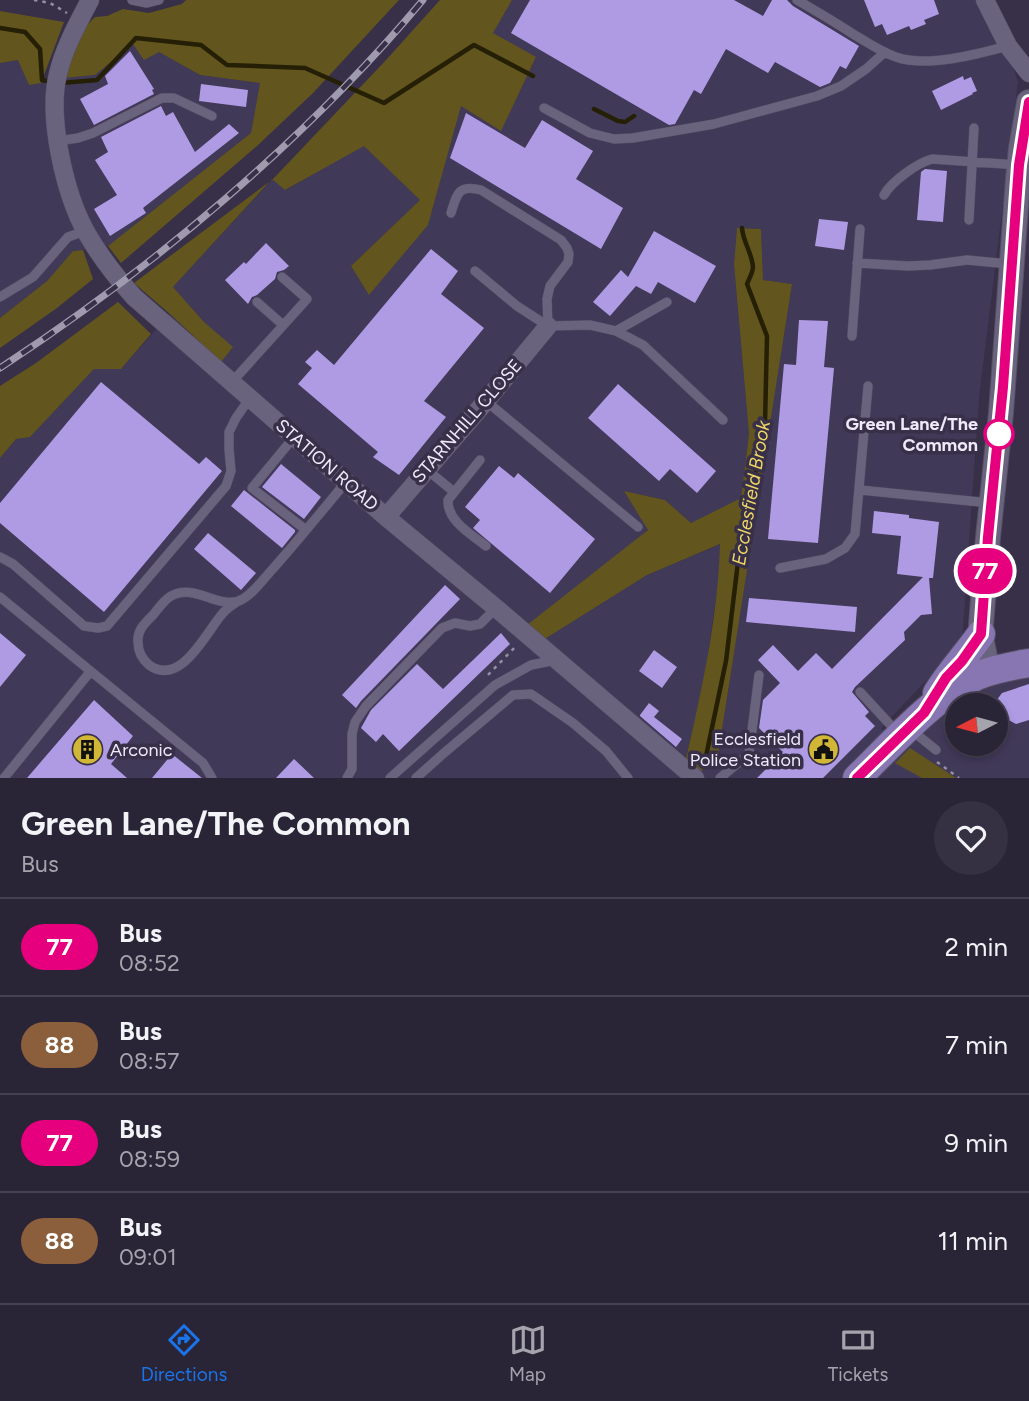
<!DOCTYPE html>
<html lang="en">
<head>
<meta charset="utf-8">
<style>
	:root { --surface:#292436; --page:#353042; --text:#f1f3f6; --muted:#a5a4ad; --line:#454151; --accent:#1a73e8 }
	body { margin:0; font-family:Figtree,sans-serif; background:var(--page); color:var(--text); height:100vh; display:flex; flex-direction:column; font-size:26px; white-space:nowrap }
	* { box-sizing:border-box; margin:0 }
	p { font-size:23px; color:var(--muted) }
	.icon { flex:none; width:38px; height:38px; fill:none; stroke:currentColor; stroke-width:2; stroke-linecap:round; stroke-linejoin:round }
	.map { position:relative; height:778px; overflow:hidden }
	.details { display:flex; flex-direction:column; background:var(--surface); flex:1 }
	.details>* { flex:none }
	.badge { padding:0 14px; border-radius:23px; font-size:24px; line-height:46px }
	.needle { width:46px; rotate:264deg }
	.buttons { position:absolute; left:945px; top:693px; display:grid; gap:14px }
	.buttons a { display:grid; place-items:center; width:63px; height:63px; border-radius:50%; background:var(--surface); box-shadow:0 4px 10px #0003,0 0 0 2px var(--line); font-size:35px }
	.map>.badge { position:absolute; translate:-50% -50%; box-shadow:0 0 0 4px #fff }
	.round { display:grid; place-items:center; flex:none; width:74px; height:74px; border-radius:37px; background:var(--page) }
	.head { display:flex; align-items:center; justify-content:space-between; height:119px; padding:0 21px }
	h1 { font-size:33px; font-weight:700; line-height:52px }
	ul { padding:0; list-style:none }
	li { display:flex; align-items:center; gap:21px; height:98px; padding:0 21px; border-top:2px solid var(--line) }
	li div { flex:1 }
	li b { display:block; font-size:26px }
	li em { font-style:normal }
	li .badge { min-width:77px; font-weight:700; text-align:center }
	.tab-bar { display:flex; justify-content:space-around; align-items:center; height:98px; border-top:2px solid var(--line); background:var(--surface); font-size:19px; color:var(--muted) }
	.tab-bar a { display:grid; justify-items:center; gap:4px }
	.tab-bar .current { color:var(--accent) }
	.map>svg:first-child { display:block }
	.built { fill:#413958; fill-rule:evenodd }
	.green { fill:#62561e }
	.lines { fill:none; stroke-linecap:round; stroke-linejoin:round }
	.stream { stroke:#251f05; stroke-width:4.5 }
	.building { fill:#af9be4 }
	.service-casing { stroke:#544f63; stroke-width:10 }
	.minor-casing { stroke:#544f63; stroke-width:19 }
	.secondary-casing { stroke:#544f63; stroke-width:26 }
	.primary-casing { stroke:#544f63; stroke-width:30 }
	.path { stroke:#948fa2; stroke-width:2.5; stroke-dasharray:3.5 5; stroke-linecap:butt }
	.service { stroke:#6a637e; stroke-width:9 }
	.minor { stroke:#6a637e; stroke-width:18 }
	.secondary { stroke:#6a637e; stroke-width:24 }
	.primary { stroke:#8776b2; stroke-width:28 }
	.rail-casing { stroke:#9f9aad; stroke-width:7 }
	.rail { stroke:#373048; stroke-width:4.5; stroke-dasharray:13; stroke-linecap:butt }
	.line-casing { stroke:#fff; stroke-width:16 }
	.line { stroke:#e6007e; stroke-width:10 }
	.stop-dot { fill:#fff; stroke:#e6007e; stroke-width:3.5 }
	.labels { text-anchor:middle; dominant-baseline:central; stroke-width:7; stroke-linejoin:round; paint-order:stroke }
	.street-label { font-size:18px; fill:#eeeafa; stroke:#373048 }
	.stop-label { font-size:18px; font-weight:bold; fill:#eeeafa; stroke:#373048; text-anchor:end }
	.poi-label { font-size:18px; fill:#eeeafa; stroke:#373048; text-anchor:end }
	.water-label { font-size:19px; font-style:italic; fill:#efd665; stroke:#373048 }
</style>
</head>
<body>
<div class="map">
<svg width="1029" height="778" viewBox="0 0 1029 778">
	<rect width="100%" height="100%" fill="#373048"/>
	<path class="built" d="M512 0H990L1018 82 979 398 962 643 881 728 901 749 970 691 1029 674V778H0V458L16 439 30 437 94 369H121L170 314 220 362 232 347 204 322 173 287 273 179 286 190 364 145 420 200 351 266 369 294 428 225 461 105 501 130 536 58 493 33ZM737 228 761 229 763 280 792 284 718 755 686 759 704 682 720 570 721 544 647 575 540 642 648 529 624 491 665 500 691 523 741 498 749 434 734 264ZM957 705H996V744H957Z
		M133 44 159 52 200 75 260 83 251 133 108 246 73 251 47 281 0 318V63L19 60 29 85 64 78 95 75Z"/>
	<path class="green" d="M186 0H399L313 93 257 146 121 263 108 246 251 133 260 83 200 75 159 52 144 60 133 44 95 75 64 78 85 27 95 17 107 16 123 9 149 13 182 4Z
		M440 0H512L493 33 536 57 501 131 461 106 428 225 369 295 351 266 420 200 364 146 285 190 272 179 173 287 204 322 233 347 221 362 170 314 134 283 273 179 387 59Z
		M0 11 64 22 41 83 29 85 18 60 0 63Z
		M737 228 761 229 763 280 792 284 718 755 701 771 686 759C702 689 718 617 720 544L647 575 540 642 527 625 648 530 624 491 665 500 691 523 741 498 749 434 734 264Z
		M83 250 93 279 57 308 0 348V318L47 281 73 251Z
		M118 302 151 334 121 369H94L30 437 16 439 0 458V386L36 363Z
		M910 748 956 778H922L895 763Z"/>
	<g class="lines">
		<path class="stream" d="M0 28 25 32 40 49 42 80 52 82
			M61 83 97 80 136 38 201 45 227 65 305 68 384 103 474 45 533 76
			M594 109 618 121 625 122 634 116
			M705 761 726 661 738 562 765 423 767 336 747 284C749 279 753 272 753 267 752 253 743 242 742 228"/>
	</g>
	<path class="building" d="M530 0H734L763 16 772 0H787L793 6 859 46 846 69 840 66 830 83 820 87 775 62 768 73 726 49 701 94 694 90 675 124 669 125 511 33Z
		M864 0H934L939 14 924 20 926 24 911 30 909 26 887 35 882 24 875 27Z
		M130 51 154 89 152 90 154 94 94 125 80 99 108 84 105 76Z
		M963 76 964 80 971 77 977 91 972 93 973 94 941 110 932 91Z
		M201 84 248 90 246 107 199 101Z
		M161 106 166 116 173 112 195 152 229 124 239 133 143 208 146 213 110 236 94 209 117 195 95 160 108 152 101 137Z
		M466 113 525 148 542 120 593 151 576 179 623 208 601 249 450 158Z
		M925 169 947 171 943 222 917 220 921 172Z
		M819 219 848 222 844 250 815 246Z
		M654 231 716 266 695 303 658 282 651 294 636 286 610 316 593 302 621 270 628 277Z
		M266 243 289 266 284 270 277 272 275 279 257 295 252 297 248 304 225 280 244 262 246 264Z
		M431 249 458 271 441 294 484 328 424 401 446 417 399 475 373 457 378 452 298 384 312 368 305 362 317 350 334 365Z
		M799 320 828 321 824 367 834 368 818 543 768 539 784 364 796 365Z
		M101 382 199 464 206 457 222 471 104 612 0 523V503Z
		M618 384 716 471 697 493 670 469 659 481 588 418Z
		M281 464 321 497 304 519 262 487Z
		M499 466 514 478 518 473 595 539 550 593 473 528 480 520 465 507Z
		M244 490 295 530V532L282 548 231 506Z
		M874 511 909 515V518L939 522 933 578H929L932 614 921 615 904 632 905 640 855 687 852 692 869 712 865 716 875 726 823 778H757L783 752 759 728 763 700 780 683 758 660 773 645 798 671 816 653 832 669 923 577 897 574 901 536 872 533Z
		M208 533 256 573 241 590 194 549Z
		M445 585 460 599 361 701 356 708 342 695Z
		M749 598 857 607 855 632 746 622Z
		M0 633 26 655 0 687Z
		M501 633 510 644 399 751 383 734 376 742 361 728 371 710 417 664 443 689Z
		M654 650 677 667 662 688 639 671Z
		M1029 684V720L1016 724 1001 716 996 718V701L1002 693Z
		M94 700 133 736 111 764 127 778H27Z
		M649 703 659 711 654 717 682 739 676 747 640 716V715Z
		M172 754 202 778H152Z
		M294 759 314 778H276Z"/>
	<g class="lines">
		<defs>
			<path id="service" d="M132 0 147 3 159 0
				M797 0C816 11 835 22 853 34 867 42 881 52 896 57 926 68 978 54 1008 46
				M544 108 590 133 614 139 633 138 714 124 817 96 841 86 866 69 885 52
				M58 141 78 138 93 133 162 98H174L212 116
				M884 195C891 182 917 163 932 159L1019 165
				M451 213C457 194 458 184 481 190L561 240 567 248 569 254 568 262 550 286 547 299 548 326
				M969 220 974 128
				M857 263 908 266 930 265 967 260 1009 264
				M475 271 517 306 548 326 590 325 616 331 643 345 723 420
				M0 297 33 277 68 237 85 231
				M257 302 283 325
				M616 331 667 302
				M852 336 860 229
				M232 382 307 299 282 277
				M486 401 638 527
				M294 437 252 488 306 530
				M480 460 448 500C447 521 471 534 486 546
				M426 469 454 492
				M860 490 990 503
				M0 557 13 564 84 626 98 628 107 626 226 486 231 471 229 449V432L236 418 250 398
				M780 568 826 559 845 548 855 534 868 386
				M0 597 203 763 212 778
				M240 600C234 604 228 607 223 613 206 632 181 688 149 665 142 659 138 651 138 642 137 630 145 623 153 615 158 609 164 600 171 596 194 583 216 608 239 601 251 596 261 582 270 572 296 543 321 512 346 482
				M860 692 897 732
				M910 729 936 750
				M4 778 90 672
				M347 778 352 769V734L355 722 366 706 442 628 455 623 470 626 480 624 496 608
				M390 778 495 685 531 665 556 660
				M416 778 444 753 513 695 531 694 573 723 606 751 628 778
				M720 778 749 754 759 675"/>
			<path id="minor" d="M90 0C78 23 64 48 58 74 47 117 65 194 86 232 99 255 116 277 134 297L386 517 496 608 695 778
				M985 0 1008 46 1029 73
				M386 517 486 401 548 326"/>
			<path id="secondary" d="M988 672 982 642 981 625 988 537 1001 413 1018 178 1021 148 1029 102"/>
			<path id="primary" d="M937 693C950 672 967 654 981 634
				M857 778C891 745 934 696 977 676 993 669 1012 666 1029 663"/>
		</defs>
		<use href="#service" class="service-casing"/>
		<use href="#minor" class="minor-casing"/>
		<use href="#secondary" class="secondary-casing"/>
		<use href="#primary" class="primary-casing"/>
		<path class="path" d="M34 0 50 3 67 13
			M488 675 517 645
			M937 762 959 778"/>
		<use href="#service" class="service"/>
		<use href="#minor" class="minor"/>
		<use href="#secondary" class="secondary"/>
		<use href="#primary" class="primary"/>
		<defs>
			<path id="rail" d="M0 368C153 268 306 140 423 0"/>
		</defs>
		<use href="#rail" class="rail-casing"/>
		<use href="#rail" class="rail"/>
	</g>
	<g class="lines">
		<defs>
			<path id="line" d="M857 778 924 713 946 678 962 661 981 634 988 537 1003 387 1019 165 1029 102"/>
		</defs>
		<use href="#line" class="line-casing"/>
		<use href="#line" class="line"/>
	</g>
	<defs>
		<symbol id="civic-disc" viewBox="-11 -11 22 22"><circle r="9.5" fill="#d2b736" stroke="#373048"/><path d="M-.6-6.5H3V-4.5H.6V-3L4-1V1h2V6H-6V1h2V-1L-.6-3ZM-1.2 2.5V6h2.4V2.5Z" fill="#111"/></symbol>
		<symbol id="building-disc" viewBox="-11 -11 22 22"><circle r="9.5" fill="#d2b736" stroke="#373048"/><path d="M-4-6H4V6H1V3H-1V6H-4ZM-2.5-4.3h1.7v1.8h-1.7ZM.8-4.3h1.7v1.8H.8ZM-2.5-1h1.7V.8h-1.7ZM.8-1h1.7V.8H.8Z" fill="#111"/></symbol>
	</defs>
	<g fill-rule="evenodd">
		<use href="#civic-disc" x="806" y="732" width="35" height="35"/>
		<use href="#building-disc" x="70" y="732" width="35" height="35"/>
	</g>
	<circle class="stop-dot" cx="999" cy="434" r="14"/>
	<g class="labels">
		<g class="street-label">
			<text transform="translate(467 421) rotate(-49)">STARNHILL CLOSE</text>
			<text transform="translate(327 465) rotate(41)">STATION ROAD</text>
		</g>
		<g class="stop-label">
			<text x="978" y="424">Green Lane/The<tspan x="978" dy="21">Common</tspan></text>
		</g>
		<g class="poi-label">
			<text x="801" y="739">Ecclesfield<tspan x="801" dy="21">Police Station</tspan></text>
			<text x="110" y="750" text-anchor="start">Arconic</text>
		</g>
		<g class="water-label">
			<text transform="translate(751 493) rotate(-80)">Ecclesfield Brook</text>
		</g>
	</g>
</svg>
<div class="buttons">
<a><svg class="needle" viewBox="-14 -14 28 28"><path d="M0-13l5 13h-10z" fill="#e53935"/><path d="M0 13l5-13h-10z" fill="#a5a4ad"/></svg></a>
</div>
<b class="badge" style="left:985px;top:571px;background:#e6007e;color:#fff">77</b>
</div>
<section class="details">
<div class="head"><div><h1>Green Lane/The Common</h1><p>Bus</p></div><a class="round"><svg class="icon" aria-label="heart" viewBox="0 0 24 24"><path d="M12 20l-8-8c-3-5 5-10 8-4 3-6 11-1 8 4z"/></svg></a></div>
<ul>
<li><span class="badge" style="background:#e6007e;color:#fff">77</span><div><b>Bus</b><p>08:52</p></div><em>2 min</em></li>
<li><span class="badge" style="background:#8b5e3c;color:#fff">88</span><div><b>Bus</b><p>08:57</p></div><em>7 min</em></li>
<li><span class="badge" style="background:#e6007e;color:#fff">77</span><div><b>Bus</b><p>08:59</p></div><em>9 min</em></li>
<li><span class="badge" style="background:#8b5e3c;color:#fff">88</span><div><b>Bus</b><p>09:01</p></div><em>11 min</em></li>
</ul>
</section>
<nav class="tab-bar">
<a class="current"><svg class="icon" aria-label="directions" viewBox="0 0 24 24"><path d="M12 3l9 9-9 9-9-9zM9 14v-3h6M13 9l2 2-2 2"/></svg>Directions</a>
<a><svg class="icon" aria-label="map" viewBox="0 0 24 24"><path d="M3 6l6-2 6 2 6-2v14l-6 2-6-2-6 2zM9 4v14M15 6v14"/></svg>Map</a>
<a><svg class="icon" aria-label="tickets" viewBox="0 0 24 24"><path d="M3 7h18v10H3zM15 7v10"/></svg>Tickets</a>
</nav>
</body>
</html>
